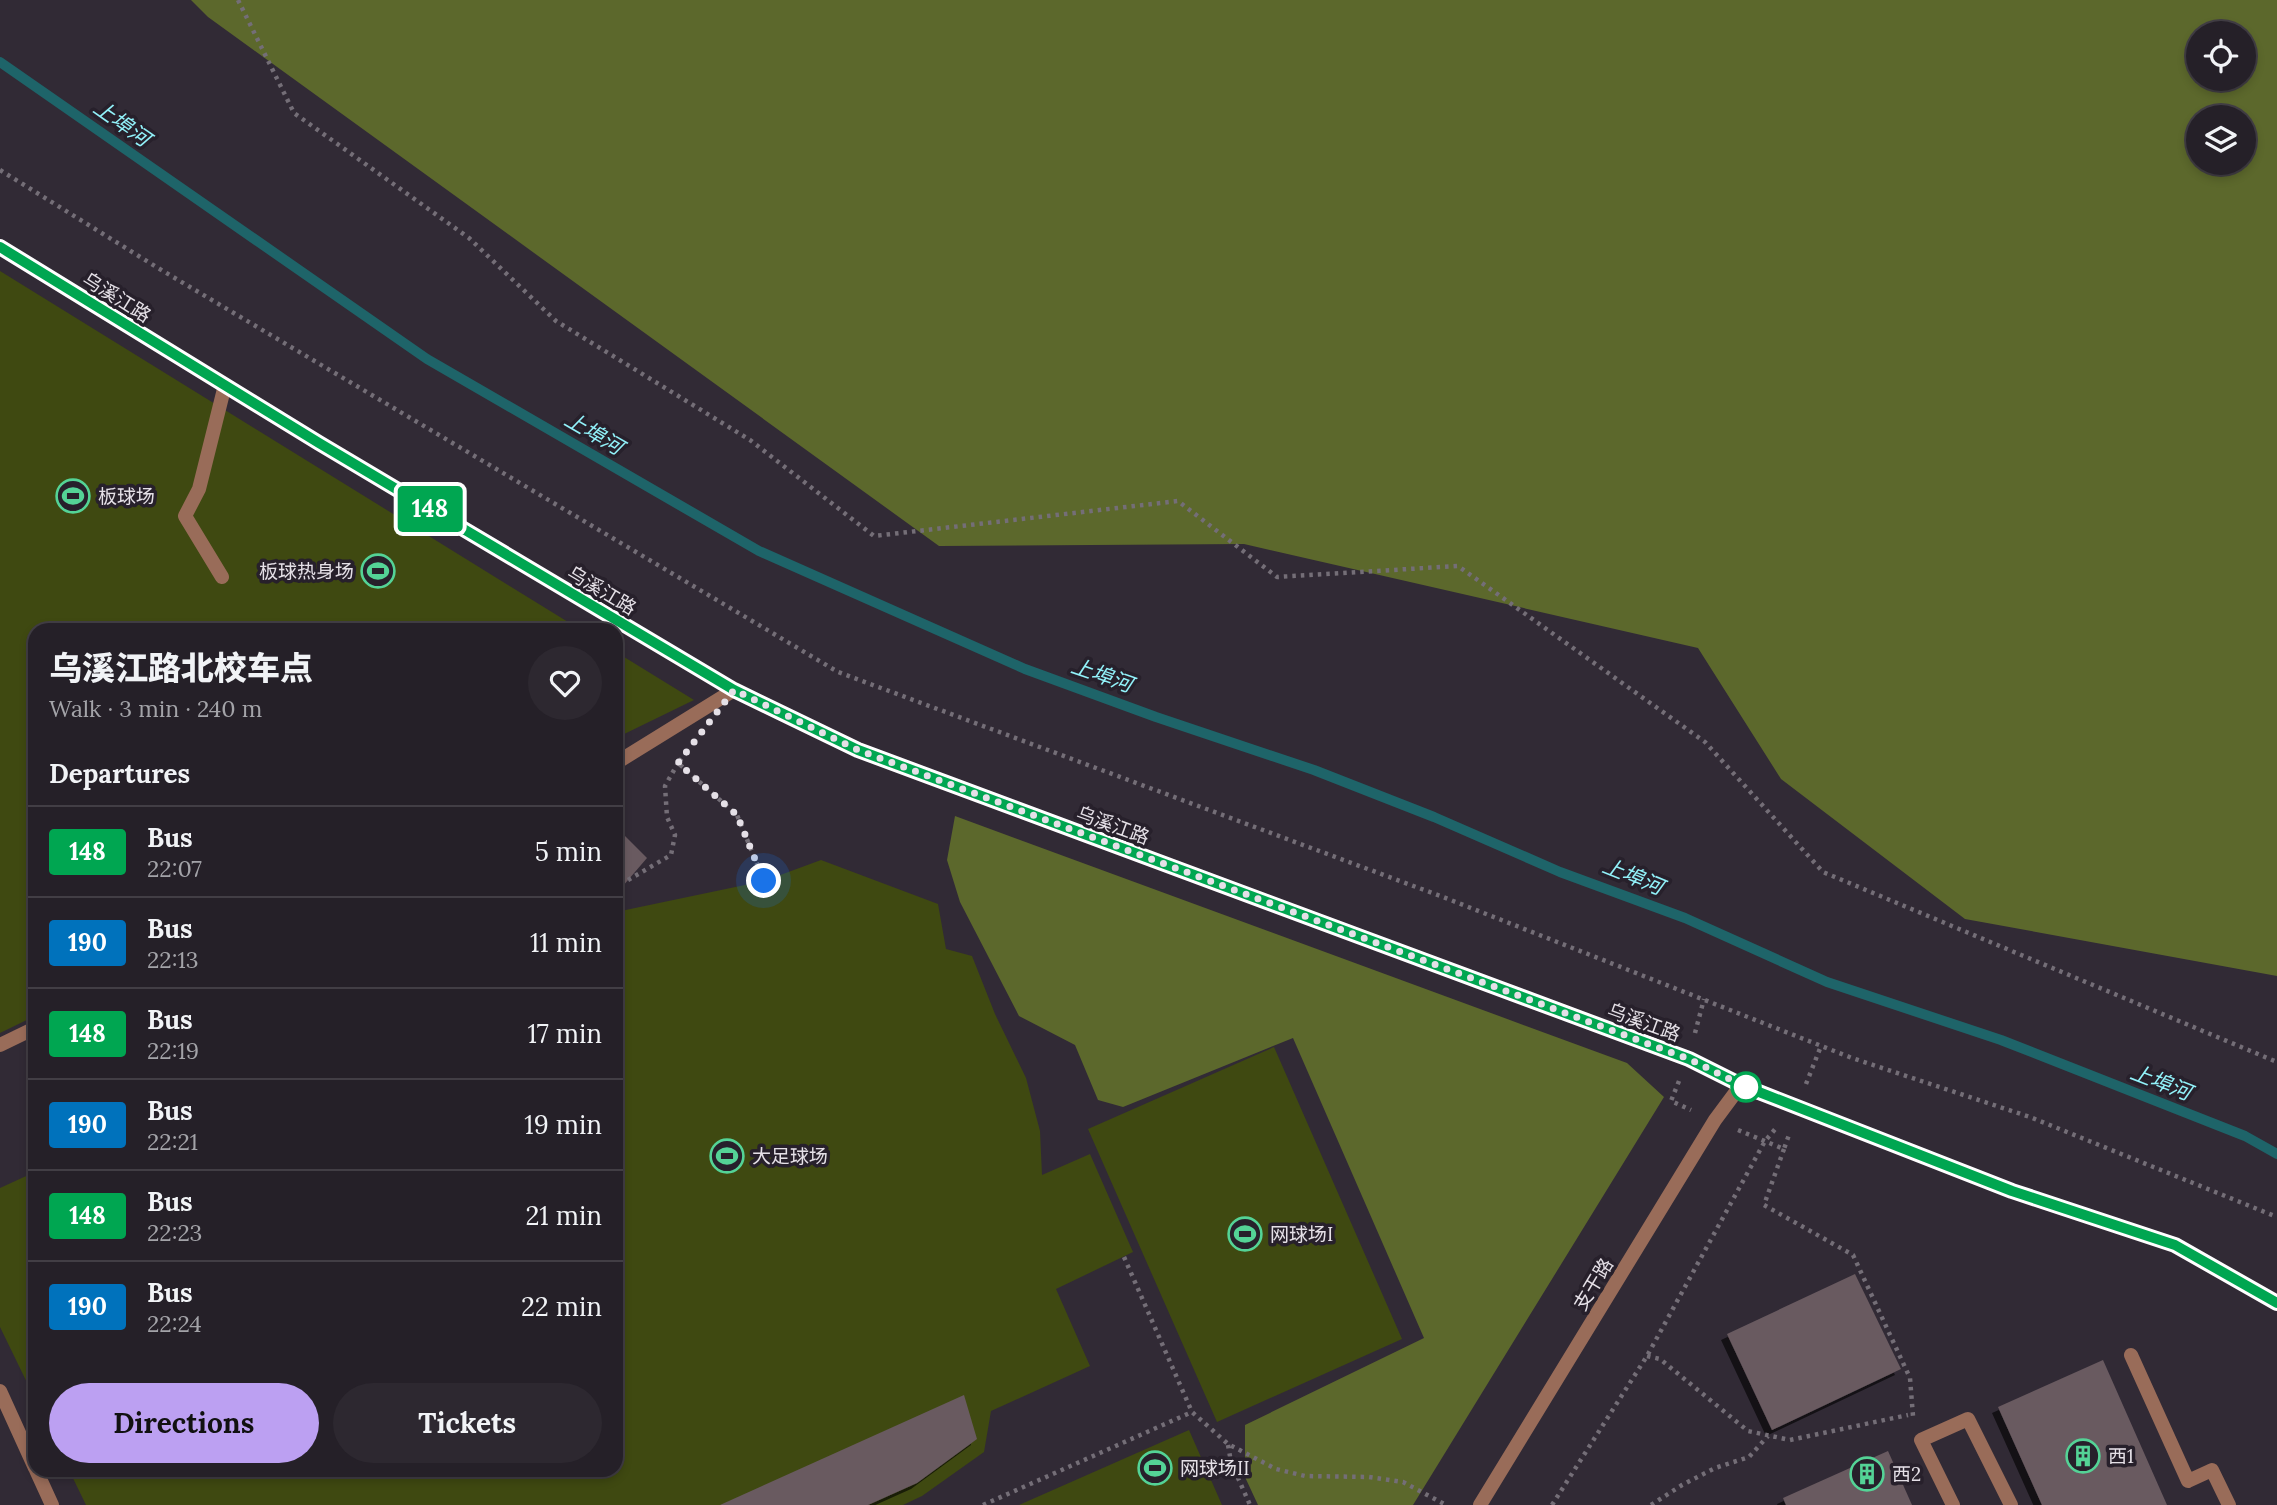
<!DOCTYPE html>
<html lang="en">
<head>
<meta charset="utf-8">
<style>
	:root { --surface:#252028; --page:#2d2830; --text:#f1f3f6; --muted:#a3a3a8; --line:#423e45; --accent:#bca0f2 }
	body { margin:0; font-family:Lora,"Noto Sans SC",serif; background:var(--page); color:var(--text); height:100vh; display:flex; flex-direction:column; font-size:26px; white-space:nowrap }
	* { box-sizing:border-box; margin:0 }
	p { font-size:23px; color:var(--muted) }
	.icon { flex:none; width:38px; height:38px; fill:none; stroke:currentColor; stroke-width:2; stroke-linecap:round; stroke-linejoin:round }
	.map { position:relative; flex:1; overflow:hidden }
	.side { position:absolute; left:28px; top:623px; width:595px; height:854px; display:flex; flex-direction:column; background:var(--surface); border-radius:21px; box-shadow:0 4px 10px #0003,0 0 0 2px var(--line) }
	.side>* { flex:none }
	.badge { padding:0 14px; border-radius:5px; font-size:24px; line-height:46px }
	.controls { position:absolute; left:2186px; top:21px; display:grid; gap:14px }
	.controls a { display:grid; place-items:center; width:70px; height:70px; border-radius:50%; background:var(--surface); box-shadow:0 4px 10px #0003,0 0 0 2px var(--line); font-size:35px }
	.you { position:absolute; width:35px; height:35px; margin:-18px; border:5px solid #fff; border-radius:50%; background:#1a73e8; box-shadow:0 0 0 10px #1a73e833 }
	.map>.badge { position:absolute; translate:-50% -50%; box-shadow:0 0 0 4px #fff }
	h2 { padding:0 21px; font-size:26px; line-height:63px }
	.round { display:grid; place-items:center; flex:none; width:74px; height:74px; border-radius:37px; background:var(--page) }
	.overview { display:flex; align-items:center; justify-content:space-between; height:119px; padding:0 21px }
	h1 { font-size:33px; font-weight:800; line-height:52px }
	.button { display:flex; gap:14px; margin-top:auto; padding:14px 21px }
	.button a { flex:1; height:80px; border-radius:42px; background:var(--accent); color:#111; font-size:28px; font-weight:800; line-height:80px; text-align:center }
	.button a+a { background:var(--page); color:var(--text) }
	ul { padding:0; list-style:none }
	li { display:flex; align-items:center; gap:21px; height:91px; padding:0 21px; border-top:2px solid var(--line) }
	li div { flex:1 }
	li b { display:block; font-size:26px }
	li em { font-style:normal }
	li .badge { min-width:77px; font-weight:700; text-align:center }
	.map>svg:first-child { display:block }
	.green { fill:#3f4911 }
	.forest { fill:#5c682c; fill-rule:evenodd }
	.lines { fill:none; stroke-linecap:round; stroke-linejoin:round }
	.stream { stroke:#1e6469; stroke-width:10 }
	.building { fill:#695a60; filter:url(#shadow) }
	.path { stroke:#746e77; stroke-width:4.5; stroke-dasharray:3.5 5; stroke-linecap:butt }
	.lane { stroke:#996c59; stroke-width:14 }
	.street { stroke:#996c59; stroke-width:14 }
	.line-casing { stroke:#fff; stroke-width:16 }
	.line { stroke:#00a651; stroke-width:10 }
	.walk { stroke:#e5e0e7; stroke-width:7; stroke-dasharray:0 12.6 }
	.stop-dot { fill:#fff; stroke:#00a651; stroke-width:3.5 }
	.labels { text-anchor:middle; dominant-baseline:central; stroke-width:7; stroke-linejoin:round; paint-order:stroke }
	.street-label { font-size:19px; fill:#e5e0e7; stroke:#27202b }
	.poi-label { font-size:19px; fill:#e5e0e7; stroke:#27202b; text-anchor:start }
	.water-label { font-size:21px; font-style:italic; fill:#92f2fa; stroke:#27202b }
</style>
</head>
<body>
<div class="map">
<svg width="2277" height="1505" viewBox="0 0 2277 1505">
	<defs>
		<filter id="shadow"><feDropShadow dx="-6" dy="6" stdDeviation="0" flood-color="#0009"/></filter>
	</defs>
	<rect width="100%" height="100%" fill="#312a35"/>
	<path class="green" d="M0 271 581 630H35V1016L0 1033Z
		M616 652 694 700 616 738Z
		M821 860 938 904 946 949 972 956 995 1014 1026 1078 1040 1131 1042 1175 1090 1154 1133 1252 1056 1289 1090 1366 991 1411 984 1452 922 1496 903 1505H86L69 1470H616V912L764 881Z
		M1274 1047 1402 1339 1217 1422 1088 1129Z
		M35 1172V1399L0 1327V1188Z
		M1189 1430 1222 1505H1019Z"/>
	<path class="forest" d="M191 0H2277V976L1965 919 1781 779 1698 648 1244 544 939 546 208 17ZM2198 33H2244V79H2198ZM2198 117H2244V163H2198Z
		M955 816 1627 1063 1664 1097 1413 1505H1258L1245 1477V1425L1424 1338 1293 1038 1123 1107 1098 1100 1075 1045 1019 1016 960 902 947 860Z"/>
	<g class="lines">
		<path class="stream" d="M0 62 427 359 759 551 1025 669 1156 717 1314 770 1434 817 1560 872 1685 918 1827 982 2001 1040 2245 1136 2277 1154"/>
	</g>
	<path class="building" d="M616 827 647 858 616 894Z
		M1855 1274 1901 1369 1772 1430 1727 1334Z
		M2103 1360 2167 1505H2042L1998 1407Z
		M964 1395 977 1439 917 1483 868 1505H720Z
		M1888 1451 1912 1505H1786L1783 1498Z"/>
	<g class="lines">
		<path class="path" d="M238 0 294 113 469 238 556 321 750 440 874 536 1178 501 1277 577 1458 566 1705 742 1823 872 2277 1062
			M0 170 158 268 838 672 1443 897 1852 1058 2030 1117 2277 1217
			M687 752 678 763 737 815 764 881
			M628 880 671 855 675 835 667 817 665 786 678 763
			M1695 1033 1704 999
			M1679 1081 1671 1101 1691 1110
			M1806 1084 1821 1046
			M1738 1130 1784 1149 1790 1132
			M1784 1149 1764 1205 1853 1255 1910 1378 1913 1416
			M1124 1257 1192 1412
			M1647 1356 1660 1359 1748 1431 1790 1440 1908 1415
			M1228 1445 1231 1462 1250 1505
			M983 1505 1192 1412 1228 1444 1276 1469 1305 1476 1369 1477 1403 1482 1446 1505
			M1552 1505 1647 1356 1765 1141 1777 1127
			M1651 1505 1682 1485 1715 1468 1749 1457 1768 1436"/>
		<path class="lane" d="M222 577 185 516 199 489 225 385
			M616 763 734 690
			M0 1045 35 1028
			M2131 1355 2188 1481 2212 1470 2229 1505
			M1953 1505 1921 1440 1968 1419 2011 1505"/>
		<path class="street" d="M0 247 319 443 734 690 858 750 1689 1059 1741 1085 2012 1191 2175 1245 2277 1303
			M0 1391 35 1468
			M36 1470 52 1505
			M1480 1505 1715 1120 1741 1085"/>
	</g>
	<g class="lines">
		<defs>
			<path id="line" d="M0 247 319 443 734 690 858 750 1689 1059 1741 1085 2012 1191 2175 1245 2277 1303"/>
		</defs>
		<use href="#line" class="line-casing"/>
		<use href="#line" class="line"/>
		<path class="walk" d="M764 881 737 815 678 763 734 690 858 750 1689 1059 1746 1087"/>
	</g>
	<defs>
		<symbol id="stadium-ring" viewBox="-11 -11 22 22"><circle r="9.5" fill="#27202b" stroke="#54d396" stroke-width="1.5"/><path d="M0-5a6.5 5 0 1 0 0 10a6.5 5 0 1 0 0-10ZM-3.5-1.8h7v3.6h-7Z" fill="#54d396"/></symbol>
		<symbol id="building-ring" viewBox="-11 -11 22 22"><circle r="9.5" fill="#27202b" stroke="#54d396" stroke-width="1.5"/><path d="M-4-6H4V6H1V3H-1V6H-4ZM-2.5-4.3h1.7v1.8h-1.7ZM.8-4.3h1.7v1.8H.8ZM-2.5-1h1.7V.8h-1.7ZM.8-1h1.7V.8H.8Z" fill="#54d396"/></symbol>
	</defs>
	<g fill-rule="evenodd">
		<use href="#stadium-ring" x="54" y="477" width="38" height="38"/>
		<use href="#stadium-ring" x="359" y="552" width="38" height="38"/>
		<use href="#stadium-ring" x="708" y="1137" width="38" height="38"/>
		<use href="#stadium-ring" x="1226" y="1215" width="38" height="38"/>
		<use href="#building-ring" x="2064" y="1437" width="38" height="38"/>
		<use href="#stadium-ring" x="1136" y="1449" width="38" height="38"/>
		<use href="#building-ring" x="1848" y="1455" width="38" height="38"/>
	</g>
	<circle class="stop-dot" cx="1746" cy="1087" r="14"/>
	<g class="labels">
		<g class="street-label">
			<text transform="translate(117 297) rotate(32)">乌溪江路</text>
			<text transform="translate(602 590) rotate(31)">乌溪江路</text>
			<text transform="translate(1113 825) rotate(20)">乌溪江路</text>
			<text transform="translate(1644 1022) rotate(20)">乌溪江路</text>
			<text transform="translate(1593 1284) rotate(-59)">支干路</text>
		</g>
		<g class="poi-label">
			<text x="98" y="496">板球场</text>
			<text x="354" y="571" text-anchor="end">板球热身场</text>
			<text x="752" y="1156">大足球场</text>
			<text x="1270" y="1234">网球场I</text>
			<text x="2108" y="1456">西1</text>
			<text x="1180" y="1468">网球场II</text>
			<text x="1892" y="1474">西2</text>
		</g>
		<g class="water-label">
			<text transform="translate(122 123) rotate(35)">上埠河</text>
			<text transform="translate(594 433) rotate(30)">上埠河</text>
			<text transform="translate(1102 675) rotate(19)">上埠河</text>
			<text transform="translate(1633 876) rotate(22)">上埠河</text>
			<text transform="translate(2161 1082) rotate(21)">上埠河</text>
		</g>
	</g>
</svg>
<div class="controls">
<a><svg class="icon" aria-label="locate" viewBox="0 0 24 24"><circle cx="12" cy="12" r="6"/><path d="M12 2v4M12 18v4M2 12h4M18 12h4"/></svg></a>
<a><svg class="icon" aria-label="layers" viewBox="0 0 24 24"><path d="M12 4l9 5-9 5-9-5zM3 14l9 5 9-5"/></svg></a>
</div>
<div class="you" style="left:764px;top:881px"></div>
<b class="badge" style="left:430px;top:509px;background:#00a651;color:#fff">148</b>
<section class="side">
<div class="overview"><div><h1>乌溪江路北校车点</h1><p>Walk · 3 min · 240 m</p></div><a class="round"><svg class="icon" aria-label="heart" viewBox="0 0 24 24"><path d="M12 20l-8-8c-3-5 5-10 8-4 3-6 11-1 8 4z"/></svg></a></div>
<h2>Departures</h2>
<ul>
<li><span class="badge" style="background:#00a651;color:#fff">148</span><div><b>Bus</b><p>22:07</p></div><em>5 min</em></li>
<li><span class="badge" style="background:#0072bc;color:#fff">190</span><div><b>Bus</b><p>22:13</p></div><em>11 min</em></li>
<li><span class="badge" style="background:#00a651;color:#fff">148</span><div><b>Bus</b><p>22:19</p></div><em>17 min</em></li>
<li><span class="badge" style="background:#0072bc;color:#fff">190</span><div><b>Bus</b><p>22:21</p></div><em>19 min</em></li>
<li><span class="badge" style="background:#00a651;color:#fff">148</span><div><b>Bus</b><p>22:23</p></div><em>21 min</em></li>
<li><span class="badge" style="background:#0072bc;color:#fff">190</span><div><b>Bus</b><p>22:24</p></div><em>22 min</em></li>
</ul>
<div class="button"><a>Directions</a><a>Tickets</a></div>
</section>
</div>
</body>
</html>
